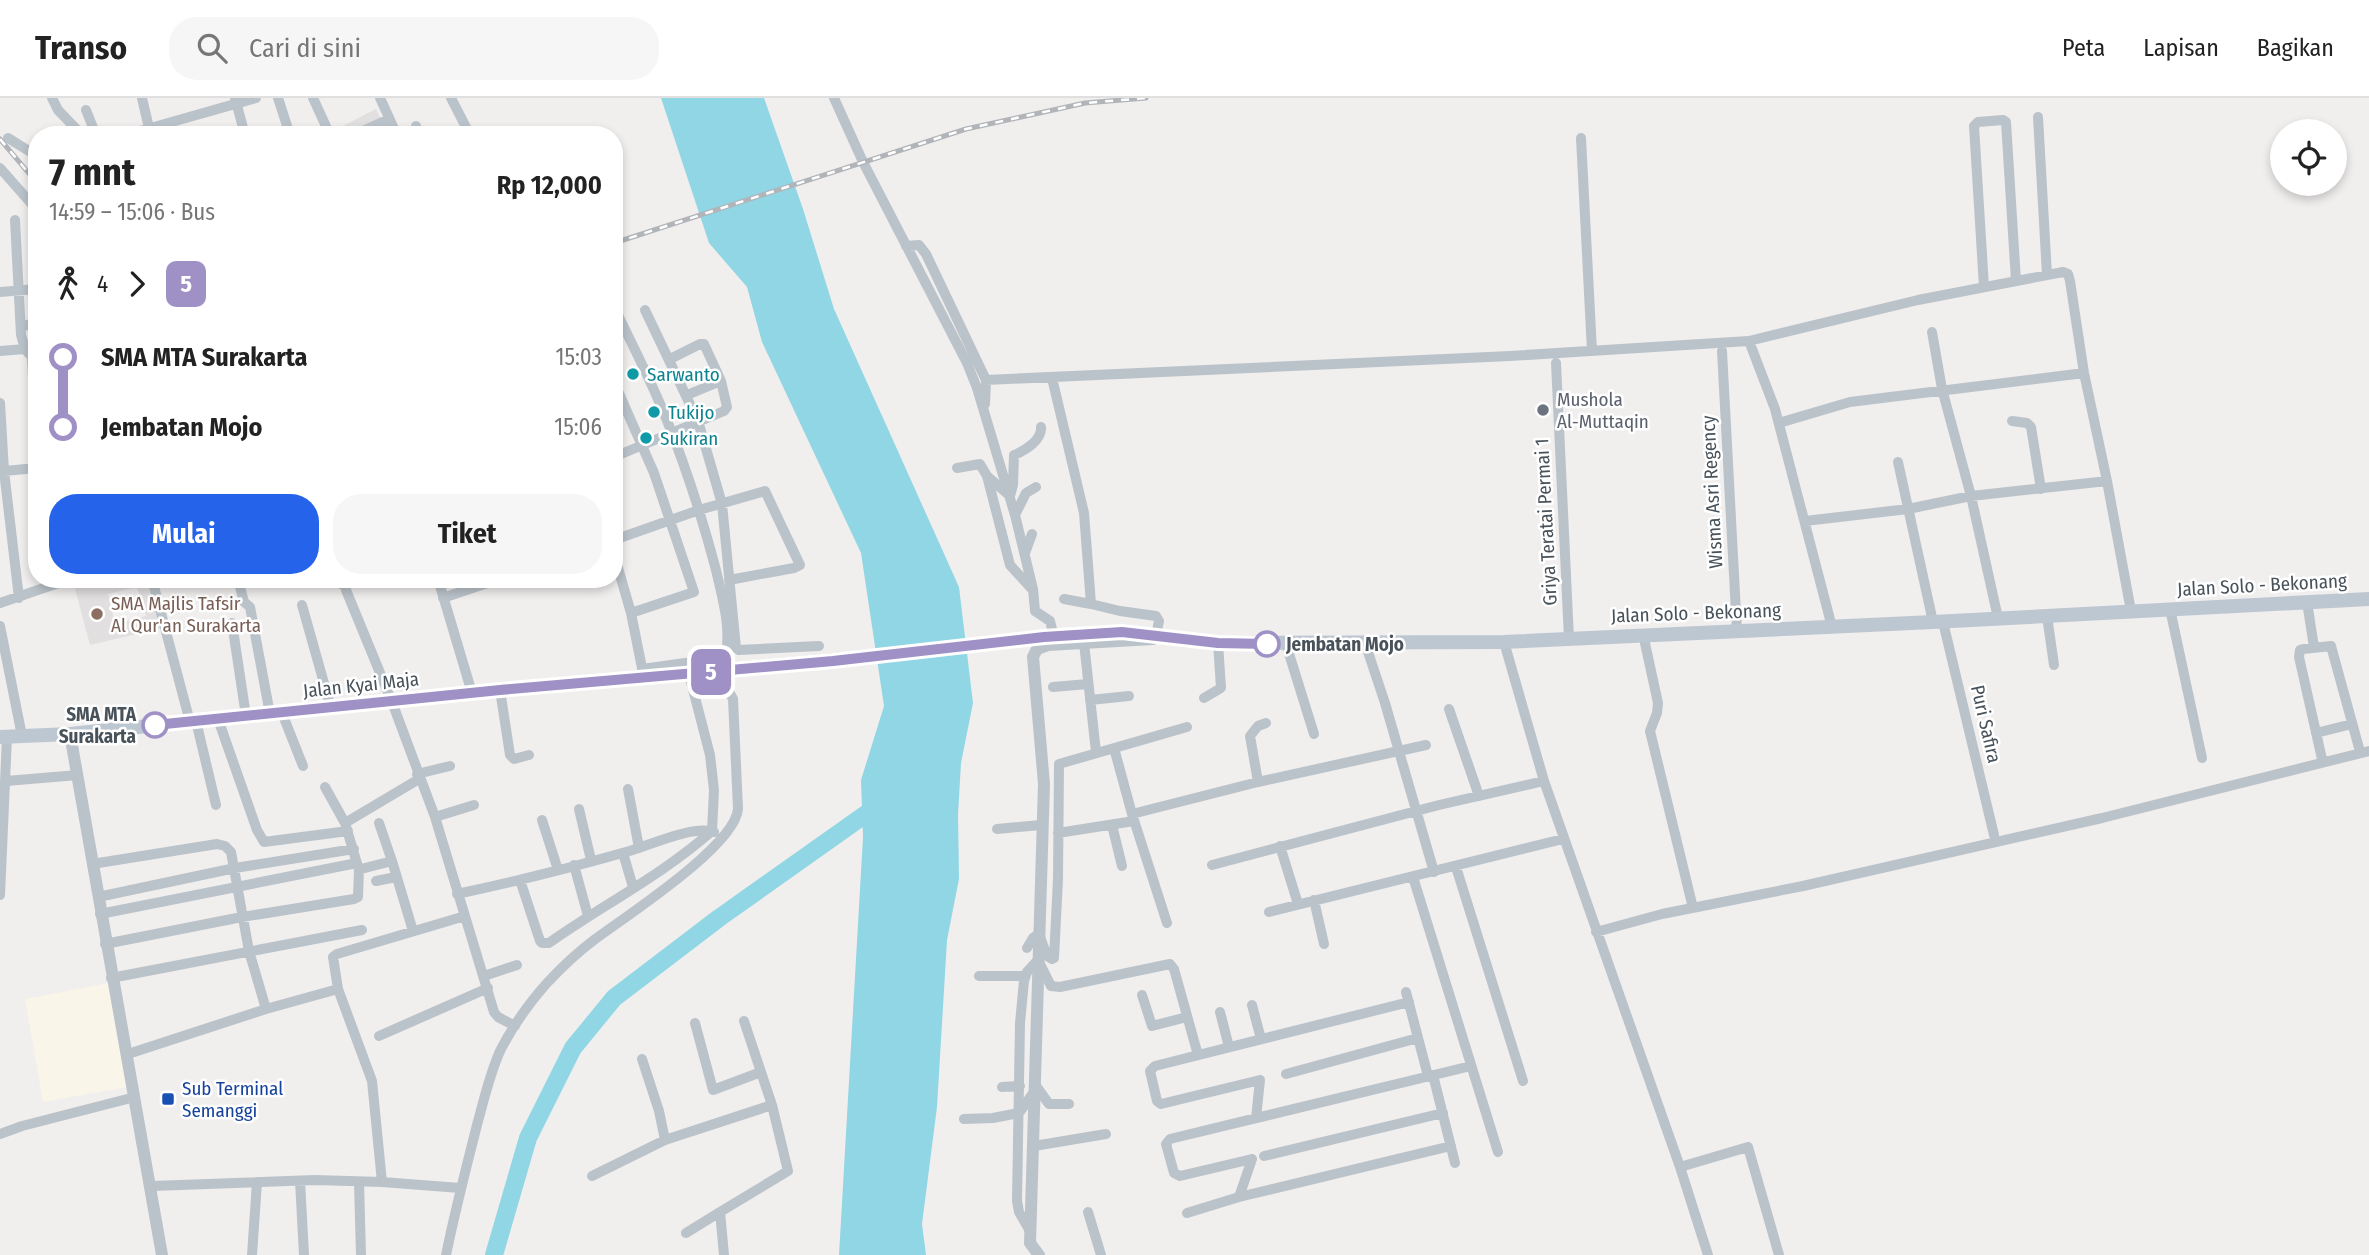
<!DOCTYPE html>
<html lang="id">
<head>
<meta charset="utf-8">
<style>
	:root { --surface:#fff; --page:#f6f6f6; --text:#222; --muted:#767676; --line:#e0e0e0; --accent:#2563eb }
	body { margin:0; font-family:"Fira Sans Condensed",sans-serif; background:var(--page); color:var(--text); height:100vh; display:flex; flex-direction:column; font-size:26px; white-space:nowrap }
	* { box-sizing:border-box; margin:0 }
	p { font-size:23px; color:var(--muted) }
	.icon { flex:none; width:38px; height:38px; fill:none; stroke:currentColor; stroke-width:2; stroke-linecap:round; stroke-linejoin:round }
	.map { position:relative; flex:1; overflow:hidden }
	.drawer { position:absolute; left:28px; top:28px; width:595px; height:462px; display:flex; flex-direction:column; background:var(--surface); border-radius:28px; box-shadow:0 4px 10px #0003 }
	.drawer>* { flex:none }
	.badge { padding:0 14px; border-radius:10px; font-size:24px; line-height:46px }
	.controls { position:absolute; left:2270px; top:21px; display:grid; gap:14px }
	.controls a { display:grid; place-items:center; width:77px; height:77px; border-radius:50%; background:var(--surface); box-shadow:0 4px 10px #0003; font-size:35px }
	.map>.badge { position:absolute; translate:-50% -50%; box-shadow:0 0 0 4px #fff }
	.legs { display:flex; align-items:center; gap:10px; height:77px; padding:0 21px; font-size:23px }
	.legs p { margin-inline-start:auto }
	.summary { display:flex; align-items:center; justify-content:space-between; height:119px; padding:0 21px }
	h1 { font-size:38px; font-weight:700; line-height:52px }
	.primary-button { display:flex; gap:14px; margin-top:auto; padding:14px 21px }
	.primary-button a { flex:1; height:80px; border-radius:28px; background:var(--accent); color:#fff; font-size:28px; font-weight:700; line-height:80px; text-align:center }
	.primary-button a+a { background:var(--page); color:var(--text) }
	ul { padding:0 21px; list-style:none }
	li { display:flex; align-items:center; gap:24px; height:70px; font-size:26px }
	li i { display:grid; place-items:center; width:10px; height:100%; margin:0 9px; background:currentColor }
	li i::after { content:''; width:18px; height:18px; margin:-9px; border:5px solid; border-radius:50%; background:var(--surface) }
	li p { margin-inline-start:auto }
	li:first-child i { background:linear-gradient(#0000 50%,currentColor 0) }
	li:last-child i { background:linear-gradient(currentColor 50%,#0000 0) }
	header { display:flex; align-items:center; gap:42px; box-sizing:border-box; height:98px; padding:0 35px; background:var(--surface); border-bottom:2px solid var(--line) }
	header strong { font-size:33px }
	nav { display:flex; gap:38px; margin-inline-start:auto; font-size:24px }
	.search { width:490px; height:63px; background:var(--page); display:flex; align-items:center; gap:18px; box-sizing:border-box; padding:0 24px; border-radius:28px; color:var(--muted); font-size:26px }
	.map>svg:first-child { display:block }
	.commercial { fill:#faf5e9 }
	.education { fill:#e2dfe0; fill-rule:evenodd }
	.water { fill:#91d6e4 }
	.lines { fill:none; stroke-linecap:round; stroke-linejoin:round }
	.river { stroke:#91d6e4; stroke-width:18 }
	.minor { stroke:#bbc3ca; stroke-width:10 }
	.tertiary { stroke:#bbc3ca; stroke-width:12 }
	.secondary { stroke:#bdc7d1; stroke-width:14 }
	.rail-casing { stroke:#b1b4b8; stroke-width:5 }
	.rail { stroke:#fff; stroke-width:2.5; stroke-dasharray:8; stroke-linecap:butt }
	.line-1-casing { stroke:#fff; stroke-width:16 }
	.line-1 { stroke:#9f91c5; stroke-width:10 }
	.culture-dot { fill:#0f9aa8; stroke:#fff; stroke-width:2.5 }
	.worship-dot { fill:#6b7280; stroke:#fff; stroke-width:2.5 }
	.education-dot { fill:#8d6e63; stroke:#fff; stroke-width:2.5 }
	.stop-1-dot { fill:#fff; stroke:#9f91c5; stroke-width:3.5 }
	.transit-dot { fill:#1a4fb4; stroke:#fff; stroke-width:2.5 }
	.labels { text-anchor:middle; dominant-baseline:central; stroke-width:5; stroke-linejoin:round; paint-order:stroke }
	.culture-label { font-size:19px; fill:#0d838f; stroke:#fff; text-anchor:start }
	.worship-label { font-size:19px; fill:#5b616d; stroke:#fff; text-anchor:start }
	.street-label { font-size:19px; fill:#48525a; stroke:#fff }
	.education-label { font-size:19px; fill:#785e54; stroke:#fff; text-anchor:start }
	.stop-label { font-size:19px; font-weight:bold; fill:#48525a; stroke:#fff; text-anchor:start }
	.transit-label { font-size:19px; fill:#164399; stroke:#fff; text-anchor:start }
</style>
</head>
<body>
<header>
<strong>Transo</strong>
<div class="search"><svg class="icon" aria-label="search" viewBox="0 0 24 24"><circle cx="10" cy="10" r="6"/><path d="M15 15l6 6"/></svg>Cari di sini</div>
<nav><a>Peta</a><a>Lapisan</a><a>Bagikan</a></nav>
</header>
<div class="map">
<svg width="2369" height="1157" viewBox="0 0 2369 1157">
	<rect width="100%" height="100%" fill="#f1eeee"/>
	<path class="commercial" d="M109 885 127 989 43 1004 25 901Z"/>
	<path class="education" d="M376 11 381 22 351 37H338L335 32Z
		M92 481H150L163 530 90 547 74 487ZM137 489 146 518 115 526 108 496Z"/>
	<path class="water" d="M661 0H764L803 111 834 211 959 489 973 605 961 665 958 716 959 781 947 842 937 1009 922 1126 926 1157H839L863 739 861 682 884 608 861 455 762 244 747 189 709 145Z"/>
	<g class="lines">
		<path class="river" d="M494 1157 528 1040 573 950 614 900 719 820 880 706"/>
		<path class="minor" d="M52 0 58 12 82 37
			M142 0 149 30
			M235 0 245 37
			M278 0 290 37
			M313 0 330 37
			M380 0 397 37
			M451 0 470 37
			M834 0 863 64 967 265 977 290 1015 417 1033 491 1035 513 1050 523 1054 539
			M86 12 96 37
			M2038 19 2047 177
			M416 28 419 37
			M126 37 256 0
			M354 37 389 21
			M8 40 37 58
			M1581 40 1592 253
			M0 70 37 112
			M15 122 21 237 25 251
			M906 148 919 147 926 156 986 282 985 306
			M1984 189 1974 28 1978 24 2003 22 2006 24 2016 183
			M0 194 37 191
			M614 209C631 244 649 279 664 315 685 366 702 419 716 472 722 499 731 528 726 556L721 560 642 571
			M645 212 698 323 722 406 736 550 739 552 819 548
			M21 229 37 224
			M1932 234 1942 291 1971 398 1998 520
			M1749 243 1775 311 1832 529
			M0 253 25 251 29 256
			M1722 253 1737 533
			M32 259 37 355
			M1556 265 1569 541
			M1052 280 1084 415 1091 506 1064 501
			M986 282 1510 258 1749 243 1918 202 2063 174 2068 176 2070 183 2084 275 2107 383 2131 513
			M614 284 654 375 694 494 631 515
			M687 297 721 283
			M0 305 4 373 19 500
			M2012 323 2027 325 2031 329 2041 391
			M1779 325 1850 304 2084 275
			M614 359 724 313 727 309 721 283 704 246H700L670 261
			M1898 364 1933 524
			M957 370 980 366 987 378 1010 398 1013 387 1014 357C1026 352 1042 342 1041 329
			M4 373 37 370
			M987 378 1010 467 1032 491
			M1015 417 1026 395 1036 389
			M1805 423 1908 411 1971 398 2107 383
			M614 442 699 412 765 393 800 467 794 470 729 482
			M1025 455 1032 436
			M614 456 631 515 643 575
			M152 481 190 624
			M238 481 244 504 250 509 270 616
			M340 481 341 486
			M438 481 472 595
			M346 492 392 604 435 719 494 914 498 919 515 928
			M443 500 499 481
			M2307 504 2314 549
			M0 505 70 481
			M1091 506 1120 513 1156 518 1159 523 1156 537
			M302 507 331 610
			M2170 511 2202 660
			M2047 518 2054 567
			M1943 524 1994 737
			M232 525 246 618
			M0 528 22 638
			M1643 536 1658 605 1657 615 1650 633 1693 810
			M1504 544 1544 683 1680 1069 1708 1157
			M1084 545 1096 654
			M1365 545 1385 605 1434 774
			M1286 546 1314 636
			M1053 589 1088 586
			M500 592 510 657 514 661 529 657
			M1204 600 1221 590 1218 545
			M1090 602 1129 598
			M1449 611 1479 698
			M282 615 303 668
			M218 621 257 732 264 744 348 733
			M196 623 216 707
			M2316 635 2352 626
			M1114 650 1132 716 1167 825
			M2322 661 2299 559 2300 552 2303 551 2331 548 2359 650
			M417 676 450 668
			M6 683 78 677
			M1258 684 1250 638 1258 628 1266 625
			M325 689 345 725 358 769 361 771 392 763 413 833
			M628 691 639 750
			M579 711 591 762
			M1132 716 1258 684 1426 647
			M435 719 474 707
			M542 722 558 772
			M345 725 419 681
			M379 725 392 763
			M1112 727 1122 768
			M997 731 1041 727
			M1058 735 1134 723
			M1280 748 1298 806
			M623 755 633 789
			M92 766 217 746 225 748 231 754 249 853 266 911
			M574 767 588 818
			M1212 767 1439 707 1544 683
			M1456 769 1523 983
			M1413 779 1498 1054
			M520 782 540 843 542 845H549C603 807 662 777 712 733L714 692 710 657 689 576
			M376 783 396 779
			M457 796C514 784 570 770 626 754 648 748 692 727 714 734
			M0 797 7 639
			M98 799 235 770 354 751
			M1314 802 1324 846
			M1269 814 1563 741
			M100 816 357 765
			M1596 834 1662 816 1803 788 2102 720 2369 653
			M105 846 242 819 354 801 358 799 359 770
			M1027 850 1033 840 1039 836 1047 858 1052 861
			M1052 861 1054 860 1058 781 1059 666 1187 629
			M484 878 517 867
			M979 878H1025
			M111 880 362 832
			M1406 894 1428 978
			M1142 897 1152 928 1187 919
			M1252 907 1261 941
			M1220 914 1229 949
			M744 923 772 1007
			M695 925 713 992 761 974
			M379 938 488 890
			M128 956 266 911 338 891
			M642 961 659 1013 665 1042
			M1286 976 1418 940
			M1433 977 1455 1065
			M1034 985 1049 1006H1069
			M1002 989 1020 988
			M1256 1020 1260 982 1161 1006 1157 1003 1150 973 1155 968 1409 904
			M964 1021 993 1020 1019 1015 1034 994
			M0 1036 22 1028 135 999
			M1034 1048 1106 1036
			M1264 1058 1443 1015
			M1252 1061 1180 1078 1174 1075 1166 1046 1170 1041 1471 968
			M1680 1069 1748 1049 1779 1157
			M592 1078 665 1042 772 1007 788 1073 720 1114 724 1157
			M300 1083 304 1157
			M382 1084 460 1090
			M359 1085 361 1157
			M152 1088 315 1082 382 1084 372 983 338 891 333 859 337 856 465 818
			M1239 1099 1252 1061
			M1088 1114 1101 1157
			M1187 1115 1239 1099 1451 1048
			M1030 1133 1019 1114 1017 1103 1020 925 1024 883 1027 874 1038 862 1051 888 1060 889 1170 866 1174 871 1198 957
			M686 1135 720 1114
			M252 1157 257 1084
			M446 1157C455 1113 466 1070 477 1027 484 1002 490 974 501 951 513 928 530 904 547 885 561 870 578 854 594 842 626 818 735 748 738 711L733 601 718 574"/>
		<path class="tertiary" d="M70 636 162 1157
			M1039 1157 1030 1145 1044 686 1033 559 1037 551 1048 547 1153 541"/>
		<path class="secondary" d="M0 639 70 636 500 592 857 560 1044 539 1122 534 1218 545 1504 544 1933 524 2369 501"/>
		<defs>
			<path id="rail" d="M0 41 37 85
				M614 145 966 31 1085 5 1146 0"/>
		</defs>
		<use href="#rail" class="rail-casing"/>
		<use href="#rail" class="rail"/>
	</g>
	<g class="lines">
		<defs>
			<path id="line-1" d="M155 627 500 592 833 563 1044 539 1122 534 1218 545 1267 546"/>
		</defs>
		<use href="#line-1" class="line-1-casing"/>
		<use href="#line-1" class="line-1"/>
	</g>
	<g class="culture-dot">
		<circle cx="633" cy="276" r="7"/>
		<circle cx="654" cy="314" r="7"/>
		<circle cx="646" cy="340" r="7"/>
	</g>
	<circle class="worship-dot" cx="1543" cy="312" r="7"/>
	<circle class="education-dot" cx="97" cy="516" r="7"/>
	<g class="stop-1-dot">
		<circle cx="1267" cy="546" r="12"/>
		<circle cx="155" cy="627" r="12"/>
	</g>
	<rect class="transit-dot" x="161" y="994" width="14" height="14" rx="3.5"/>
	<g class="labels">
		<g class="culture-label">
			<text x="647" y="276">Sarwanto</text>
			<text x="668" y="314">Tukijo</text>
			<text x="660" y="340">Sukiran</text>
		</g>
		<g class="worship-label">
			<text x="1557" y="301">Mushola<tspan x="1557" dy="22">Al-Muttaqin</tspan></text>
		</g>
		<g class="street-label">
			<text transform="translate(1712 394) rotate(-93)">Wisma Asri Regency</text>
			<text transform="translate(1546 424) rotate(-93)">Griya Teratai Permai 1</text>
			<text transform="translate(2262 487) rotate(-3)">Jalan Solo - Bekonang</text>
			<text transform="translate(1696 515) rotate(-2)">Jalan Solo - Bekonang</text>
			<text transform="translate(361 587) rotate(-6)">Jalan Kyai Maja</text>
			<text transform="translate(1986 626) rotate(77)">Puri Safira</text>
		</g>
		<g class="education-label">
			<text x="111" y="505">SMA Majlis Tafsir<tspan x="111" dy="22">Al Qur'an Surakarta</tspan></text>
		</g>
		<g class="stop-label">
			<text x="1286" y="546">Jembatan Mojo</text>
			<text x="136" y="616" text-anchor="end">SMA MTA<tspan x="136" dy="22">Surakarta</tspan></text>
		</g>
		<g class="transit-label">
			<text x="182" y="990">Sub Terminal<tspan x="182" dy="22">Semanggi</tspan></text>
		</g>
	</g>
</svg>
<div class="controls">
<a><svg class="icon" aria-label="locate" viewBox="0 0 24 24"><circle cx="12" cy="12" r="6"/><path d="M12 2v4M12 18v4M2 12h4M18 12h4"/></svg></a>
</div>
<b class="badge" style="left:711px;top:574px;background:#9f91c5;color:#fff">5</b>
<section class="drawer">
<div class="summary"><div><h1>7 mnt</h1><p>14:59 – 15:06 · Bus</p></div><b>Rp 12,000</b></div>
<div class="legs"><svg class="icon" aria-label="walk" viewBox="0 0 24 24"><circle cx="13" cy="4" r="2"/><path d="M13 8l-2 6 4 7M11 14l-3 7M7 12l3-4h3l4 4"/></svg>4<svg class="icon" aria-label="forward" viewBox="0 0 24 24"><path d="M9 5l7 7-7 7"/></svg><b class="badge" style="background:#9f91c5;color:#fff">5</b></div>
<ul>
<li><i style="color:#9f91c5"></i><b>SMA MTA Surakarta</b><p>15:03</p></li>
<li><i style="color:#9f91c5"></i><b>Jembatan Mojo</b><p>15:06</p></li>
</ul>
<div class="primary-button"><a>Mulai</a><a>Tiket</a></div>
</section>
</div>
</body>
</html>
